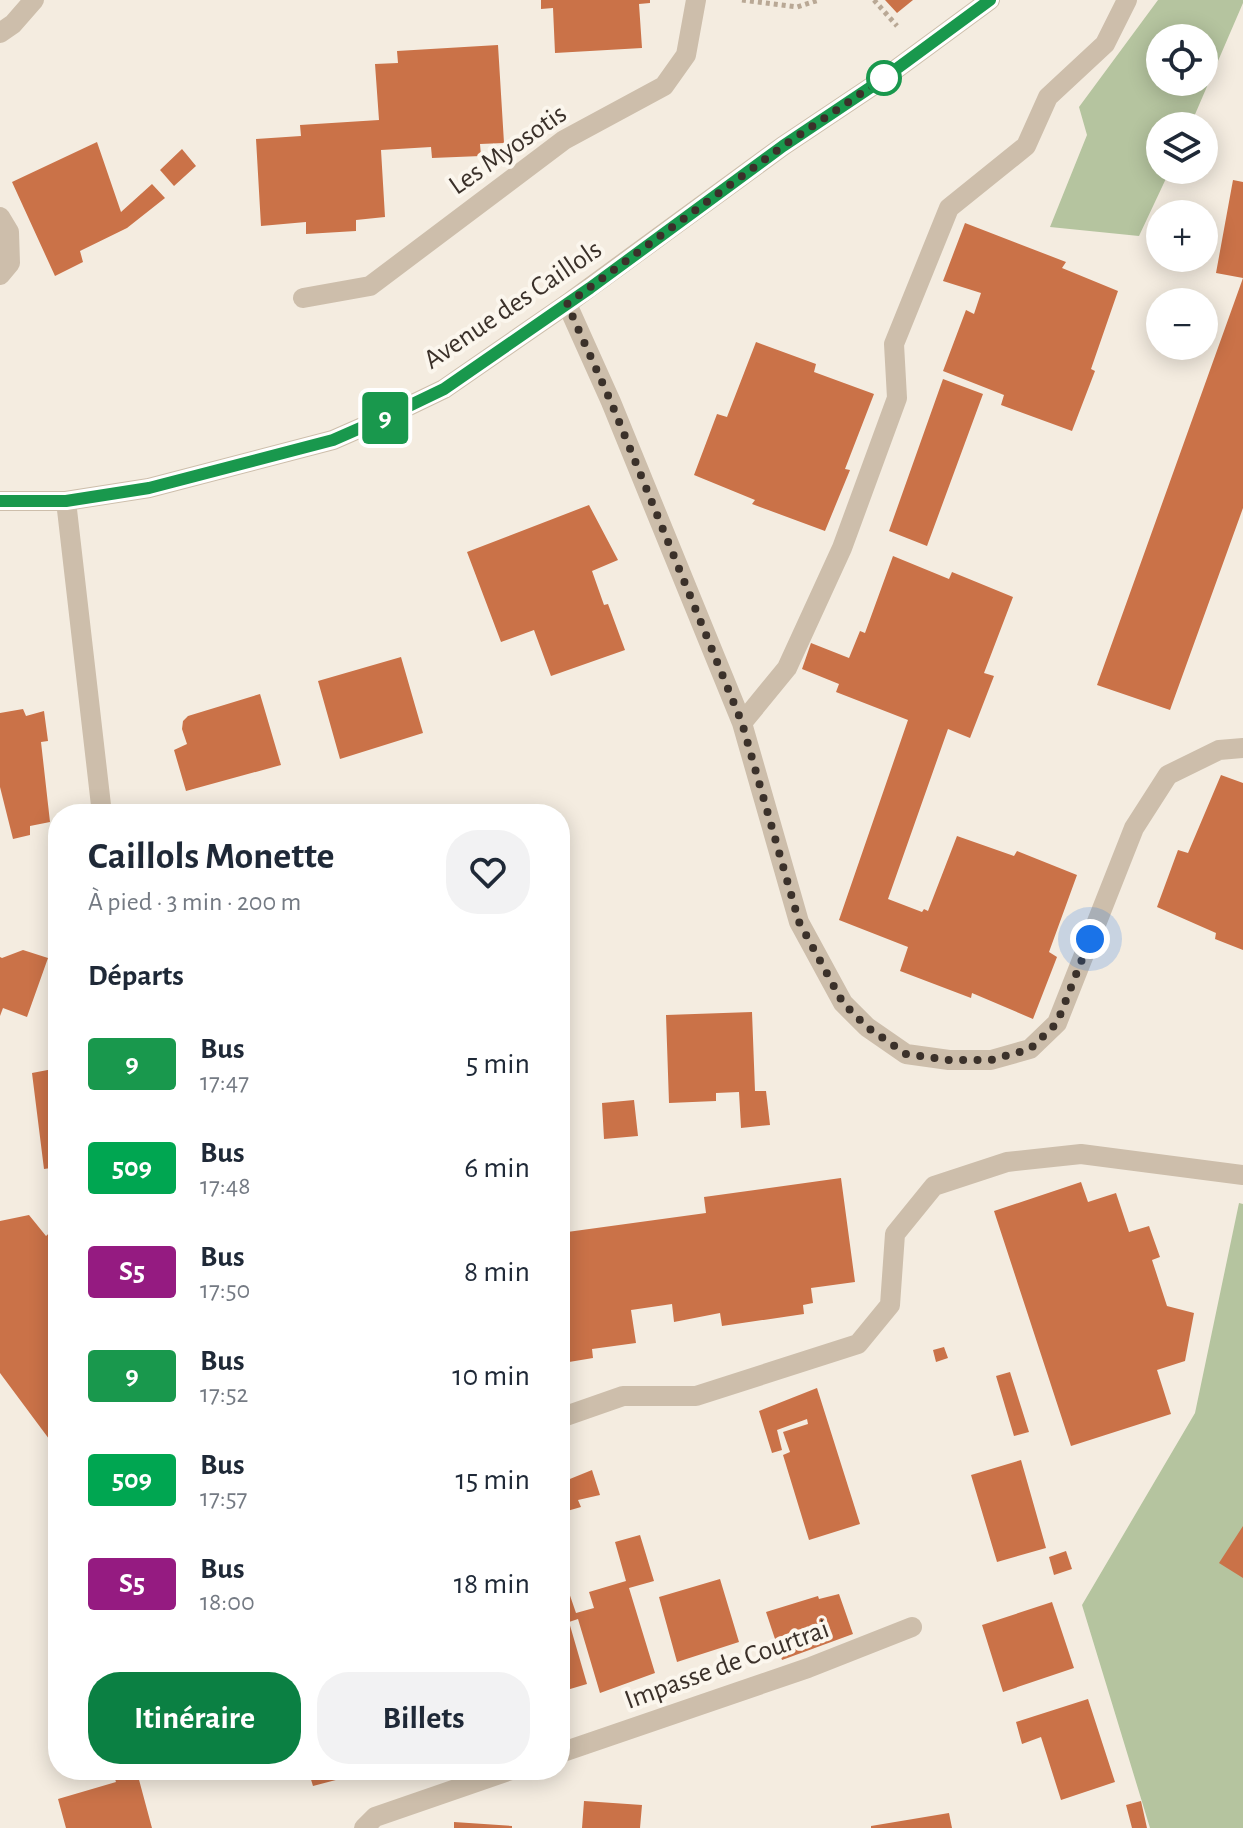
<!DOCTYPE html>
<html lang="fr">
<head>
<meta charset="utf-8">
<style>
	:root { --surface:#fff; --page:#f2f2f3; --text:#1f2937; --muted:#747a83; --accent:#0b8043 }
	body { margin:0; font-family:"Alegreya Sans",sans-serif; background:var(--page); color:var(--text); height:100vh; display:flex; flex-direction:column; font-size:30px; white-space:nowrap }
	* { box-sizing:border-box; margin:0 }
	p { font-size:26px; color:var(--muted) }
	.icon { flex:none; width:44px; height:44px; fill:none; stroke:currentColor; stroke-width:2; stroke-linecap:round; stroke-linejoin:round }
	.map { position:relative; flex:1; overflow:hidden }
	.panel { position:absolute; left:48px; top:804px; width:522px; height:976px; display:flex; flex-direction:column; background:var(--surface); border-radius:32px; box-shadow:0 4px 20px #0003 }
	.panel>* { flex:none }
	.badge { padding:0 16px; border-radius:6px; font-size:28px; line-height:52px }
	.controls { position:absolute; left:1146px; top:24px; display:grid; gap:16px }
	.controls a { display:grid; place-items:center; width:72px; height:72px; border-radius:50%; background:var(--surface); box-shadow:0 4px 20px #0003; font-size:40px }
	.you { position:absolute; width:40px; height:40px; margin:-20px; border:6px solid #fff; border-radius:50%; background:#1a73e8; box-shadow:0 0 0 12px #1a73e833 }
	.map>.badge { position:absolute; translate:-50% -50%; box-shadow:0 0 0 4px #fff }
	h2 { padding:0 40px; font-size:30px; line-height:72px }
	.round { display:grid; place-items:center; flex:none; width:84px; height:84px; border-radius:32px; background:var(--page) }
	.summary { display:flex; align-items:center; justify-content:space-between; height:136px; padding:0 40px }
	h1 { font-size:38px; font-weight:700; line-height:60px }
	.button { display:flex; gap:16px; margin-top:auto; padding:16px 40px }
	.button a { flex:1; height:92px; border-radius:32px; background:var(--accent); color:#fff; font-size:32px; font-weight:700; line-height:92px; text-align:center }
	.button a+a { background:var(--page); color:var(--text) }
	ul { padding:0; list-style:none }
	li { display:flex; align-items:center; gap:24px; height:104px; padding:0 40px }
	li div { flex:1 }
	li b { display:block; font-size:30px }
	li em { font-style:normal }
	li .badge { min-width:88px; font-weight:700; text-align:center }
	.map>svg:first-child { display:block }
	.green { fill:#b5c49f; fill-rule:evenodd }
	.building { fill:#ca7248 }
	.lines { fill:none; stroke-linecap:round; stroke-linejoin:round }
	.path { stroke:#b9a895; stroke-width:5; stroke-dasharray:4 4; stroke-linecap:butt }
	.service { stroke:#cdbeab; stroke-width:20 }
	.minor { stroke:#cdbeab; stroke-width:20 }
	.tertiary { stroke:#cdbeab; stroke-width:20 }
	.line-casing { stroke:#fff; stroke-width:18 }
	.line { stroke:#19984d; stroke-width:12 }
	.walk { stroke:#3b312a; stroke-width:8; stroke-dasharray:0 14.4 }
	.stop-dot { fill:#fff; stroke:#19984d; stroke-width:4 }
	.labels { text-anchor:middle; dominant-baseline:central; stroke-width:8; stroke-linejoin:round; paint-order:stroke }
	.street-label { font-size:28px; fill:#3b312a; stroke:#fbf6ed }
</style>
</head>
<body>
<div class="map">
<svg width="1243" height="1828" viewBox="0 0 1243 1828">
	<rect width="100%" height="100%" fill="#f4ece0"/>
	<path class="green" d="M1158 0H1243V3L1190 126H1160V170H1170L1139 236 1050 227 1087 135 1079 107ZM1160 38H1204V82H1160Z
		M1239 1203 1243 1204V1828H1150L1082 1605 1195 1413Z"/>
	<path class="building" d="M541 0H650V3L639 4 642 48 555 53 553 8 541 9Z
		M885 0H913L897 13Z
		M498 45 504 143 480 144 481 156 432 158 431 147 381 150 385 217 356 220V231L306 234V222L261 226 256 139 301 136 300 125 379 120 375 64 398 63 397 51Z
		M97 142 121 212 152 184 165 198 127 228 80 251 83 262 55 276 12 182Z
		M182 149 196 166 174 186 160 170Z
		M1233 180 1243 182V278L1216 273Z
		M965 223 1066 262 1062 268 1118 291 1091 369 1095 371 1072 431 1001 405 1004 395 943 371 966 310 974 314 981 293 943 281Z
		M1243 278V508L1170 710 1097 685Z
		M756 342 816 364 814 372 874 394 845 469 850 470 825 531 752 504 755 500 694 475 717 414 727 417Z
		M943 379 983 394 927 546 889 531Z
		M589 505 618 560 592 571 604 605 608 604 625 650 551 676 534 630 501 642 467 552Z
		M893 556 949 579 952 572 1013 597 984 673 994 676 970 738 948 729 888 899 922 912 924 909 928 911 957 836 1014 856 1017 851 1077 875 1049 952 1057 957 1033 1019 972 993 971 998 900 971 908 947 839 920 908 720 836 692 839 684 802 669 811 643 849 658 860 631 865 633Z
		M401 657 423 733 340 759 318 681Z
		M260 694 281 765 186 791 174 750 187 744 182 729 183 721 188 716Z
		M23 709 26 716 44 711 48 741 41 742 50 822 30 826V835L13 839 0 787V713Z
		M1221 775 1243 783V950L1215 939 1216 933 1157 907 1178 850 1188 853Z
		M23 950 48 958 27 1017 3 1008 0 1016V957L2 958Z
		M752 1012 755 1091H766L770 1125 741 1128 739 1092 716 1093V1101L669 1103 666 1015Z
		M58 1068V1167L44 1169 32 1073Z
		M634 1100 638 1136 604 1139 602 1103Z
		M841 1178 855 1282 811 1288 813 1303 803 1305 804 1314 722 1326 720 1313 674 1322 672 1304 631 1310 636 1343 592 1349 593 1358 563 1363 562 1352H560V1233L706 1213 704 1197Z
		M1081 1182 1088 1202 1116 1193 1129 1232 1149 1226 1160 1257 1152 1260 1167 1306 1194 1313 1185 1361 1157 1370 1171 1414 1071 1446 994 1211Z
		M29 1215 46 1236 58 1225V1451L0 1373V1221Z
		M944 1347 948 1358 936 1362 933 1350Z
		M1010 1372 1029 1432 1014 1436 996 1376Z
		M817 1388 860 1524 809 1540 783 1455 790 1452 783 1432 808 1424 807 1419 777 1430 782 1450 772 1453 759 1411Z
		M1021 1460 1046 1548 997 1562 971 1475Z
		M592 1470 600 1495 578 1500 581 1507 560 1513V1483Z
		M1243 1526V1578L1219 1563Z
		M640 1535 654 1581 629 1588 655 1673 600 1693 578 1619 569 1622 587 1684 560 1692V1579L564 1578 576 1613 594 1608 589 1592 626 1581 615 1542Z
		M1066 1551 1072 1569 1054 1575 1049 1557Z
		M720 1579 739 1642 677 1662 659 1597Z
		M839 1594 853 1634 782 1660 766 1612 818 1596 819 1599Z
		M1052 1602 1074 1668 1003 1692 982 1625Z
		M1088 1699 1115 1782 1061 1800 1041 1737 1022 1744 1016 1722Z
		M564 1708 570 1731 560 1734V1709Z
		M112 1770H157L138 1776 152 1828H66L58 1799 116 1782Z
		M308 1770H370V1771L313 1786Z
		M584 1801 642 1805 640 1828H582Z
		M1141 1801 1147 1828H1132L1126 1805Z
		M949 1813 952 1828H871V1826Z
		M454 1822 512 1826V1828H454Z"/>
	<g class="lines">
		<path class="path" d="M742 0 797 7 819 0
			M874 0 897 26"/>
		<path class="service" d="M0 33 13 24 34 0
			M0 217 9 232 10 263 0 275
			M303 298 370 286 564 140 664 86 686 55 696 0
			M567 304 611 402 742 723 799 922 843 1003 867 1027 906 1054 949 1060H991L1030 1049 1057 1023 1134 828 1168 775 1219 750 1243 748
			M66 501 102 814
			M742 723 787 668 842 548 897 398 894 344 949 208 1026 146 1048 97 1105 44 1127 0
			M560 1418 623 1396H696L858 1344 890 1305 895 1234 934 1186 1007 1162 1081 1154 1243 1175"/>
		<path class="minor" d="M560 1753 808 1668 912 1627
			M364 1828 375 1817 511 1770"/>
		<path class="tertiary" d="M0 501H66L149 488 333 440 390 415 444 389 567 304 783 146 880 81 990 0"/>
	</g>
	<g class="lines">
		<defs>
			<path id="line" d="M0 501H66L149 488 333 440 390 415 444 389 590 288 783 146 880 81 990 0"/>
		</defs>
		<use href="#line" class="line-casing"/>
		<use href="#line" class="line"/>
		<path class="walk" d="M884 78 783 146 567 304 611 402 742 723 799 922 843 1003 867 1027 906 1054 949 1060H991L1030 1049 1057 1023 1090 939"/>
	</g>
	<circle class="stop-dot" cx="884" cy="78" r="16"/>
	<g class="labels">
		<g class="street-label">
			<text transform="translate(508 150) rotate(-35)">Les Myosotis</text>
			<text transform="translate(513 305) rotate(-34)">Avenue des Caillols</text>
			<text transform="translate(727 1665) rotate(-20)">Impasse de Courtrai</text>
		</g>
	</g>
</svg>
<div class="controls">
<a><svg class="icon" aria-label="locate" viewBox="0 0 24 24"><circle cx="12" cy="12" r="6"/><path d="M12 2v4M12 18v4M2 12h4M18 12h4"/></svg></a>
<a><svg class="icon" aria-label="layers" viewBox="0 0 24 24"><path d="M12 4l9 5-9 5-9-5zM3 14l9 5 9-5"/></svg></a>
<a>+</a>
<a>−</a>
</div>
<div class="you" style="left:1090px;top:939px"></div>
<b class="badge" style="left:385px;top:418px;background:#19984d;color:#fff">9</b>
<section class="panel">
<div class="summary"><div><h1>Caillols Monette</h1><p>À pied · 3 min · 200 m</p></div><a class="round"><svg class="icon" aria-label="heart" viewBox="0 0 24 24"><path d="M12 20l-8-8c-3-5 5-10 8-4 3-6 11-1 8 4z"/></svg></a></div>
<h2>Départs</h2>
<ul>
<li><span class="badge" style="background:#19984d;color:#fff">9</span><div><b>Bus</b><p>17:47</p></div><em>5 min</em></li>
<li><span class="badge" style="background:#00a651;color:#fff">509</span><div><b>Bus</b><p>17:48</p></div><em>6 min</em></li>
<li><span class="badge" style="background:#951b81;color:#fff">S5</span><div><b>Bus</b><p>17:50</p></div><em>8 min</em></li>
<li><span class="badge" style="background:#19984d;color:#fff">9</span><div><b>Bus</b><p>17:52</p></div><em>10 min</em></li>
<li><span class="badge" style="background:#00a651;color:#fff">509</span><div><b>Bus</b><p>17:57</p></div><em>15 min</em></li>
<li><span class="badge" style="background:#951b81;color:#fff">S5</span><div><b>Bus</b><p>18:00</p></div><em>18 min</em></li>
</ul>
<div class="button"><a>Itinéraire</a><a>Billets</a></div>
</section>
</div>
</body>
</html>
